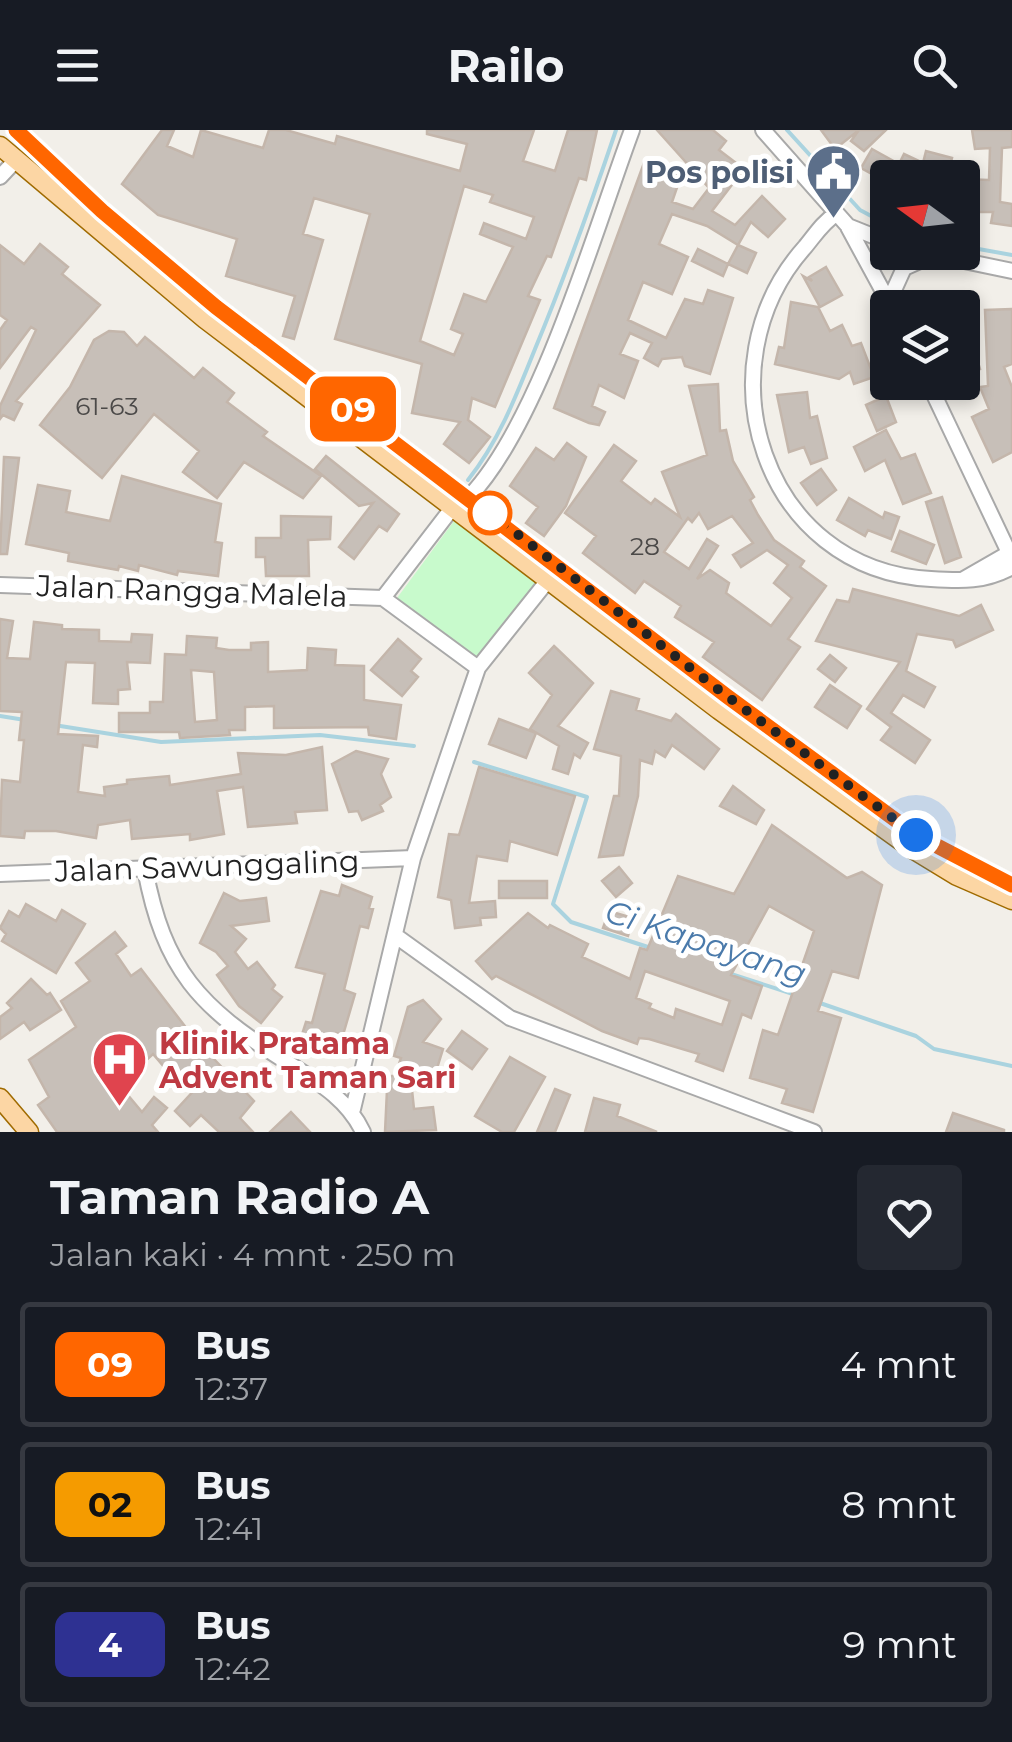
<!DOCTYPE html>
<html lang="id">
<head>
<meta charset="utf-8">
<style>
	:root { --surface:#171b24; --page:#242831; --text:#f1f3f6; --muted:#9ea1a6; --line:#363941 }
	body { margin:0; font-family:Montserrat,sans-serif; background:var(--page); color:var(--text); height:100vh; display:flex; flex-direction:column; font-size:38px; white-space:nowrap }
	* { box-sizing:border-box; margin:0 }
	p { font-size:32px; color:var(--muted) }
	.icon { flex:none; width:55px; height:55px; fill:none; stroke:currentColor; stroke-width:2; stroke-linecap:round; stroke-linejoin:round }
	.map { position:relative; height:1002px; overflow:hidden }
	.panel { display:flex; flex-direction:column; background:var(--surface); flex:1 }
	.panel>* { flex:none }
	.badge { padding:0 20px; border-radius:15px; font-size:35px; line-height:65px }
	.needle { width:65px; rotate:285deg }
	.fabs { position:absolute; left:870px; top:30px; display:grid; gap:20px }
	.fabs a { display:grid; place-items:center; width:110px; height:110px; border-radius:10px; background:var(--surface); box-shadow:0 5px 15px #0003; font-size:50px }
	.you { position:absolute; width:50px; height:50px; margin:-25px; border:8px solid #fff; border-radius:50%; background:#1a73e8; box-shadow:0 0 0 15px #1a73e833 }
	.map>.badge { position:absolute; translate:-50% -50%; box-shadow:0 0 0 5px #fff }
	.round { display:grid; place-items:center; flex:none; width:105px; height:105px; border-radius:10px; background:var(--page) }
	.headline { display:flex; align-items:center; justify-content:space-between; height:170px; padding:0 50px }
	h1 { font-size:48px; font-weight:700; line-height:75px }
	ul { padding:0; list-style:none }
	li { display:flex; align-items:center; gap:30px; height:125px; margin:0 20px 15px; padding:0 30px; border:5px solid var(--line); border-radius:10px }
	li div { flex:1 }
	li b { display:block; font-size:38px }
	li em { font-style:normal }
	li .badge { min-width:110px; font-weight:700; text-align:center }
	header { display:flex; justify-content:space-between; align-items:center; height:130px; padding:0 50px; background:var(--surface); font-size:45px; font-weight:700 }
	.map>svg:first-child { display:block }
	.park { fill:#c8facc }
	.lines { fill:none; stroke-linecap:round; stroke-linejoin:round }
	.stream { stroke:#aad3df; stroke-width:4 }
	.building { fill:#c7bfb8; stroke:#c4b6ab; stroke-width:2.5; fill-rule:evenodd }
	.minor-casing { stroke:#a9a9a9; stroke-width:18 }
	.major-casing { stroke:#a06b00; stroke-width:21 }
	.minor { stroke:#fff; stroke-width:14 }
	.major { stroke:#fcd6a4; stroke-width:18 }
	.line-casing { stroke:#fff; stroke-width:22 }
	.line { stroke:#f60; stroke-width:15 }
	.walk { stroke:#222; stroke-width:10; stroke-dasharray:0 18 }
	.stop-dot { fill:#fff; stroke:#f60; stroke-width:5 }
	.labels { text-anchor:middle; dominant-baseline:central; stroke-width:10; stroke-linejoin:round; paint-order:stroke }
	.number-label { font-size:25px; fill:#4b4948 }
	.service-label { font-size:30px; font-weight:bold; fill:#4e5e75; stroke:#fff; text-anchor:end }
	.street-label { font-size:30px; fill:#222; stroke:#fff }
	.health-label { font-size:30px; font-weight:bold; fill:#be3a42; stroke:#fff; text-anchor:start }
	.water-label { font-size:32px; font-style:italic; fill:#4a7aab; stroke:#fff }
</style>
</head>
<body>
<header><svg class="icon" aria-label="menu" viewBox="0 0 24 24"><path d="M4 6h16M4 12h16M4 18h16"/></svg>Railo<svg class="icon" aria-label="search" viewBox="0 0 24 24"><circle cx="10" cy="10" r="6"/><path d="M15 15l6 6"/></svg></header>
<div class="map">
<svg width="1012" height="1002" viewBox="0 0 1012 1002">
	<rect width="100%" height="100%" fill="#f2efe9"/>
	<path class="park" d="M454 391 536 452 479 529 397 468Z"/>
	<g class="lines">
		<path class="stream" d="M787 0 860 80 888 95
			M962 116 1012 125
			M468 350C499 311 517 264 535 219 565 147 591 74 616 0
			M0 586 25 590
			M54 595 161 612 320 605 414 616
			M474 632 587 667 553 774 571 792 651 818
			M731 844 793 864
			M817 872 916 906 934 919 1012 936"/>
	</g>
	<path class="building" d="M162 0H174L167 16 193 27 201 0 263 18 269 0H286L335 14 337 6 460 41 467 14 427 4V0H534L523 31 555 41 568 0H597L586 50 579 48 551 127 547 126 528 166 540 170 495 277 472 268 468 290 490 307 469 333 444 314 460 292 412 283 422 234 335 209 370 84 314 68 303 104 323 110 294 209 283 206 295 166 226 146 237 109 158 85 122 54ZM464 56 493 65 490 72 534 87 526 109 484 93 480 104 513 117 486 172 464 164 451 199 463 204 454 225 420 211Z
		M657 0H713L726 11 719 20 744 39 712 81 735 95 762 66 785 89 768 107 751 92 738 115 707 96 672 84 659 114 688 127 672 164 643 152 628 190 666 208 685 169 703 174 708 160 733 168 710 244 685 236 682 227 662 229 658 236 644 228 652 213 630 203 620 224 638 231 624 268 599 255 592 276 605 282 599 295 589 293 554 278 645 30 682 43 672 72 693 79 709 58Z
		M821 0H886L864 21 851 11 859 0 835 19Z
		M972 0H1012V17L1002 18 1000 72 1012 74V96L991 93 993 82H962V49L989 50 990 18 975 19Z
		M872 19 899 34 904 24 923 33 926 21 952 28 947 48H888V53L861 38Z
		M40 114 68 137 62 144 100 175 16 271 22 274 14 290 3 285 0 289V276L36 200 31 197 0 238V200L7 190 0 185V115L24 134Z
		M738 115 756 123 747 143 728 134Z
		M698 119 728 134 723 146 692 131Z
		M826 137 842 165 820 177 803 146 812 151 809 147Z
		M791 172 818 177 830 201 842 195 852 216 861 213 874 247 854 254 850 242 839 249 775 234 779 217 784 218Z
		M1012 179V234L1004 237 1012 257V322L993 332 972 287 989 279 980 257 988 256 985 180Z
		M966 190 980 239 962 248V191Z
		M109 201 124 202 137 216 145 207 194 248 203 238 234 263 227 272 267 302 263 306 321 346 303 368 244 332 217 368 183 342 199 321 154 284 102 348 40 295 70 257 94 210Z
		M718 254 720 301 726 300 733 331 754 367 750 370 758 385 774 410 804 431 800 437 826 456 788 509 800 517 762 570 703 527 714 512 675 487 681 476 644 451 635 463 583 423 596 406 565 383 614 315 636 331 621 351 651 374 655 369 680 387 662 342 707 325 689 256ZM699 383 708 399 732 386 753 413 733 425 741 437 767 420 788 435 774 453 792 468 771 496 726 463 729 453 710 440 697 449 718 416 707 409 689 439 664 422 688 388 692 392Z
		M807 262 810 288 817 286 827 328 811 334 804 317 789 322 777 265Z
		M886 266 896 292 877 301 866 275Z
		M886 300 901 329 915 324 931 363 903 374 885 330 865 341 854 317Z
		M567 313 586 327 566 376 544 406 526 393 538 377 510 356 536 318 554 330Z
		M326 326 399 384 387 401 379 396 354 429 339 417 373 373 359 376 315 339Z
		M4 327 19 328 7 424H0Z
		M821 339 836 360 817 375 801 353Z
		M122 346 221 374 215 412 222 413 218 446 178 441 177 445 139 435 138 441 119 436 118 440 68 431 69 423 26 414 38 355 70 361 66 382 110 391Z
		M942 367 961 427 945 433 926 372Z
		M849 368 883 388 885 382 899 387 891 409 868 400 865 406 837 390Z
		M281 386 331 387 330 409 308 410 309 446H266L265 427H256V408H281Z
		M900 401 934 415 926 434 892 421Z
		M853 459 959 486 981 475 993 500 956 517 953 510 917 504 906 541 935 557 924 577 903 565 891 583 930 610 915 633 881 610 891 597 867 579 900 532 816 511 837 470 849 472Z
		M0 489 13 491 7 528 30 529 34 492 62 495V499L99 500V511L131 512 132 504 152 505 150 533 127 532 130 559 118 560V574L93 573 95 533 66 532 58 604 98 606 97 617 83 615 78 662 105 666 104 657 127 654V650L169 646 170 655 241 644 238 623 286 625 322 617 327 680 295 682 297 693 248 697 243 657 217 661 224 704 190 710V704L132 709 130 690 98 695 96 708 56 701H25L24 708 0 706 2 650 20 652 24 610H19L22 582 0 581Z
		M187 506 217 508 216 518 229 520H251V513L268 512V542L307 540 308 518 336 520 335 535 364 536V570L401 575 396 609 369 605 368 597 274 598V576L245 577V600H229L230 605 180 608 179 602H119V583H150V572H163L165 524 186 525ZM191 540 214 542 217 590 195 592Z
		M398 509 421 529 411 541 418 547 402 566 371 540Z
		M554 516 593 553 558 596 588 613 580 628 574 624 568 644 553 639 559 616 530 599 552 565 529 543Z
		M830 525 846 538 835 552 818 539Z
		M830 555 861 576 847 598 815 577Z
		M611 561 639 569 636 580 671 591 676 584 719 619 704 639 672 615 665 627 655 621 652 634 640 630 638 666 623 725 599 727 614 666H619L621 626 594 619Z
		M499 589 536 603 526 628 489 614Z
		M356 621 388 629 381 644 391 667 380 675 383 681 362 690 358 681 349 682 332 634Z
		M479 637 575 666 557 725 510 711 507 731 477 726 469 773 495 771 496 787 480 788 481 795 455 798 451 770 438 767 449 704 459 705Z
		M733 656 764 680 756 694 720 676Z
		M772 695 847 748 862 742 882 755 858 848 832 841 818 881 841 888 813 982 782 973 787 959 750 948 763 900 778 905 814 801 769 776 731 845 762 856 751 888 742 884 723 941 696 931 699 924 649 909 639 908 637 914 602 901 496 846 492 849 476 831 528 783 548 798 550 795 588 814 582 827 630 849 640 818 647 820 678 746 734 764ZM645 841 730 871 722 895 676 879 674 888 649 878 651 874 636 868Z
		M619 737 632 753 616 767 602 751Z
		M499 751H547V768H499Z
		M342 755 372 767 369 778 373 779 368 798 360 796 344 860 355 864 343 905 336 903 330 924 299 914 306 892 312 893 325 844 296 837 321 761 339 766Z
		M224 763 240 771 266 768 269 791 231 796 246 809 235 822 248 839 257 832 275 855 272 859 282 867 261 893 239 876 217 845 228 836 216 822 200 813Z
		M26 774 56 791 62 780 85 794 56 843 2 811 6 804 0 798 9 781 19 787Z
		M609 781 633 788 628 806 603 798Z
		M115 802 126 816 116 824 131 846 141 839 194 908 254 971 240 988 253 1002H219L201 985 190 996 175 981 198 956 177 938 170 944 153 924 132 943 136 949 122 958 142 982 154 967 167 978 152 995 158 1002H57L38 975 49 967 29 930 76 897 61 871 90 851 76 833Z
		M31 849 47 865 50 863 61 880 30 900 24 892 0 909V887L12 878 7 873Z
		M423 870 441 889 423 912 443 919 434 948 410 941 414 979 433 977 436 1000 385 1002 387 960 391 959 390 946H395L401 928 394 926 408 877Z
		M462 901 487 919 472 939 447 921Z
		M510 927 545 947 514 1002H502L475 986Z
		M555 959 570 965 555 1002H537Z
		M594 968 620 975 617 986 657 1002H585Z
		M291 982 310 1002H270Z
		M953 983 1004 1000V1002H946Z"/>
	<g class="lines">
		<defs>
			<path id="minor" d="M763 0 848 96 888 112
				M0 47 16 30
				M836 84C823 92 815 105 805 117 699 235 762 441 931 449 962 451 985 452 1012 437
				M848 97 892 178
				M921 122 1012 141
				M889 171 904 138 931 126
				M928 252 1012 429
				M469 367C540 293 595 99 632 0
				M962 450 1009 423
				M0 455 383 468
				M383 468 478 538
				M383 468 453 377
				M145 739C164 840 199 877 285 931 316 951 347 968 363 1002
				M0 744 413 728
				M396 806 510 888 814 1002
				M353 979 413 728 478 538 553 444"/>
			<path id="major" d="M16 0 102 81 216 177 728 567 916 705 1012 755
				M0 16 205 189 719 580 911 718 957 746 1012 770
				M0 968 29 1002"/>
		</defs>
		<use href="#minor" class="minor-casing"/>
		<use href="#major" class="major-casing"/>
		<use href="#minor" class="minor"/>
		<use href="#major" class="major"/>
	</g>
	<g class="lines">
		<defs>
			<path id="line" d="M16 0 102 81 216 177 728 567 916 705 1012 755"/>
		</defs>
		<use href="#line" class="line-casing"/>
		<use href="#line" class="line"/>
		<path class="walk" d="M490 383 728 567 916 705"/>
	</g>
	<defs>
		<symbol id="civic-pin" viewBox="-11 -11 22 30"><path d="M0 17L-7.5 6A9.5 9.5 0 1 1 7.5 6Z" fill="#5c6f8a" stroke="#fff"/><path d="M-.6-6.5H3V-4.5H.6V-3L4-1V1h2V6H-6V1h2V-1L-.6-3ZM-1.2 2.5V6h2.4V2.5Z" fill="#fff"/></symbol>
		<symbol id="hospital-pin" viewBox="-11 -11 22 30"><path d="M0 17L-7.5 6A9.5 9.5 0 1 1 7.5 6Z" fill="#e0444e" stroke="#fff"/><path d="M-5-5h3v3.5h4V-5h3V5h-3V1.5h-4V5h-3Z" fill="#fff"/></symbol>
	</defs>
	<g fill-rule="evenodd">
		<use href="#civic-pin" x="802" y="10" width="63" height="86"/>
		<use href="#hospital-pin" x="88" y="898" width="63" height="86"/>
	</g>
	<circle class="stop-dot" cx="490" cy="383" r="20"/>
	<g class="labels">
		<g class="number-label">
			<text x="107" y="276">61-63</text>
			<text x="645" y="416">28</text>
		</g>
		<g class="service-label">
			<text x="794" y="42">Pos polisi</text>
		</g>
		<g class="street-label">
			<text transform="translate(192 461) rotate(2)">Jalan Rangga Malela</text>
			<text transform="translate(207 736) rotate(-2)">Jalan Sawunggaling</text>
		</g>
		<g class="health-label">
			<text x="159" y="913">Klinik Pratama<tspan x="159" dy="34">Advent Taman Sari</tspan></text>
		</g>
		<g class="water-label">
			<text transform="translate(706 812) rotate(18)">Ci Kapayang</text>
		</g>
	</g>
</svg>
<div class="fabs">
<a><svg class="needle" viewBox="-14 -14 28 28"><path d="M0-13l5 13h-10z" fill="#e53935"/><path d="M0 13l5-13h-10z" fill="#9ea1a6"/></svg></a>
<a><svg class="icon" aria-label="layers" viewBox="0 0 24 24"><path d="M12 4l9 5-9 5-9-5zM3 14l9 5 9-5"/></svg></a>
</div>
<div class="you" style="left:916px;top:705px"></div>
<b class="badge" style="left:353px;top:279px;background:#f60;color:#fff">09</b>
</div>
<section class="panel">
<div class="headline"><div><h1>Taman Radio A</h1><p>Jalan kaki · 4 mnt · 250 m</p></div><a class="round"><svg class="icon" aria-label="heart" viewBox="0 0 24 24"><path d="M12 20l-8-8c-3-5 5-10 8-4 3-6 11-1 8 4z"/></svg></a></div>
<ul>
<li><span class="badge" style="background:#f60;color:#fff">09</span><div><b>Bus</b><p>12:37</p></div><em>4 mnt</em></li>
<li><span class="badge" style="background:#f59b00;color:#111">02</span><div><b>Bus</b><p>12:41</p></div><em>8 mnt</em></li>
<li><span class="badge" style="background:#2e3192;color:#fff">4</span><div><b>Bus</b><p>12:42</p></div><em>9 mnt</em></li>
</ul>
</section>
</body>
</html>
